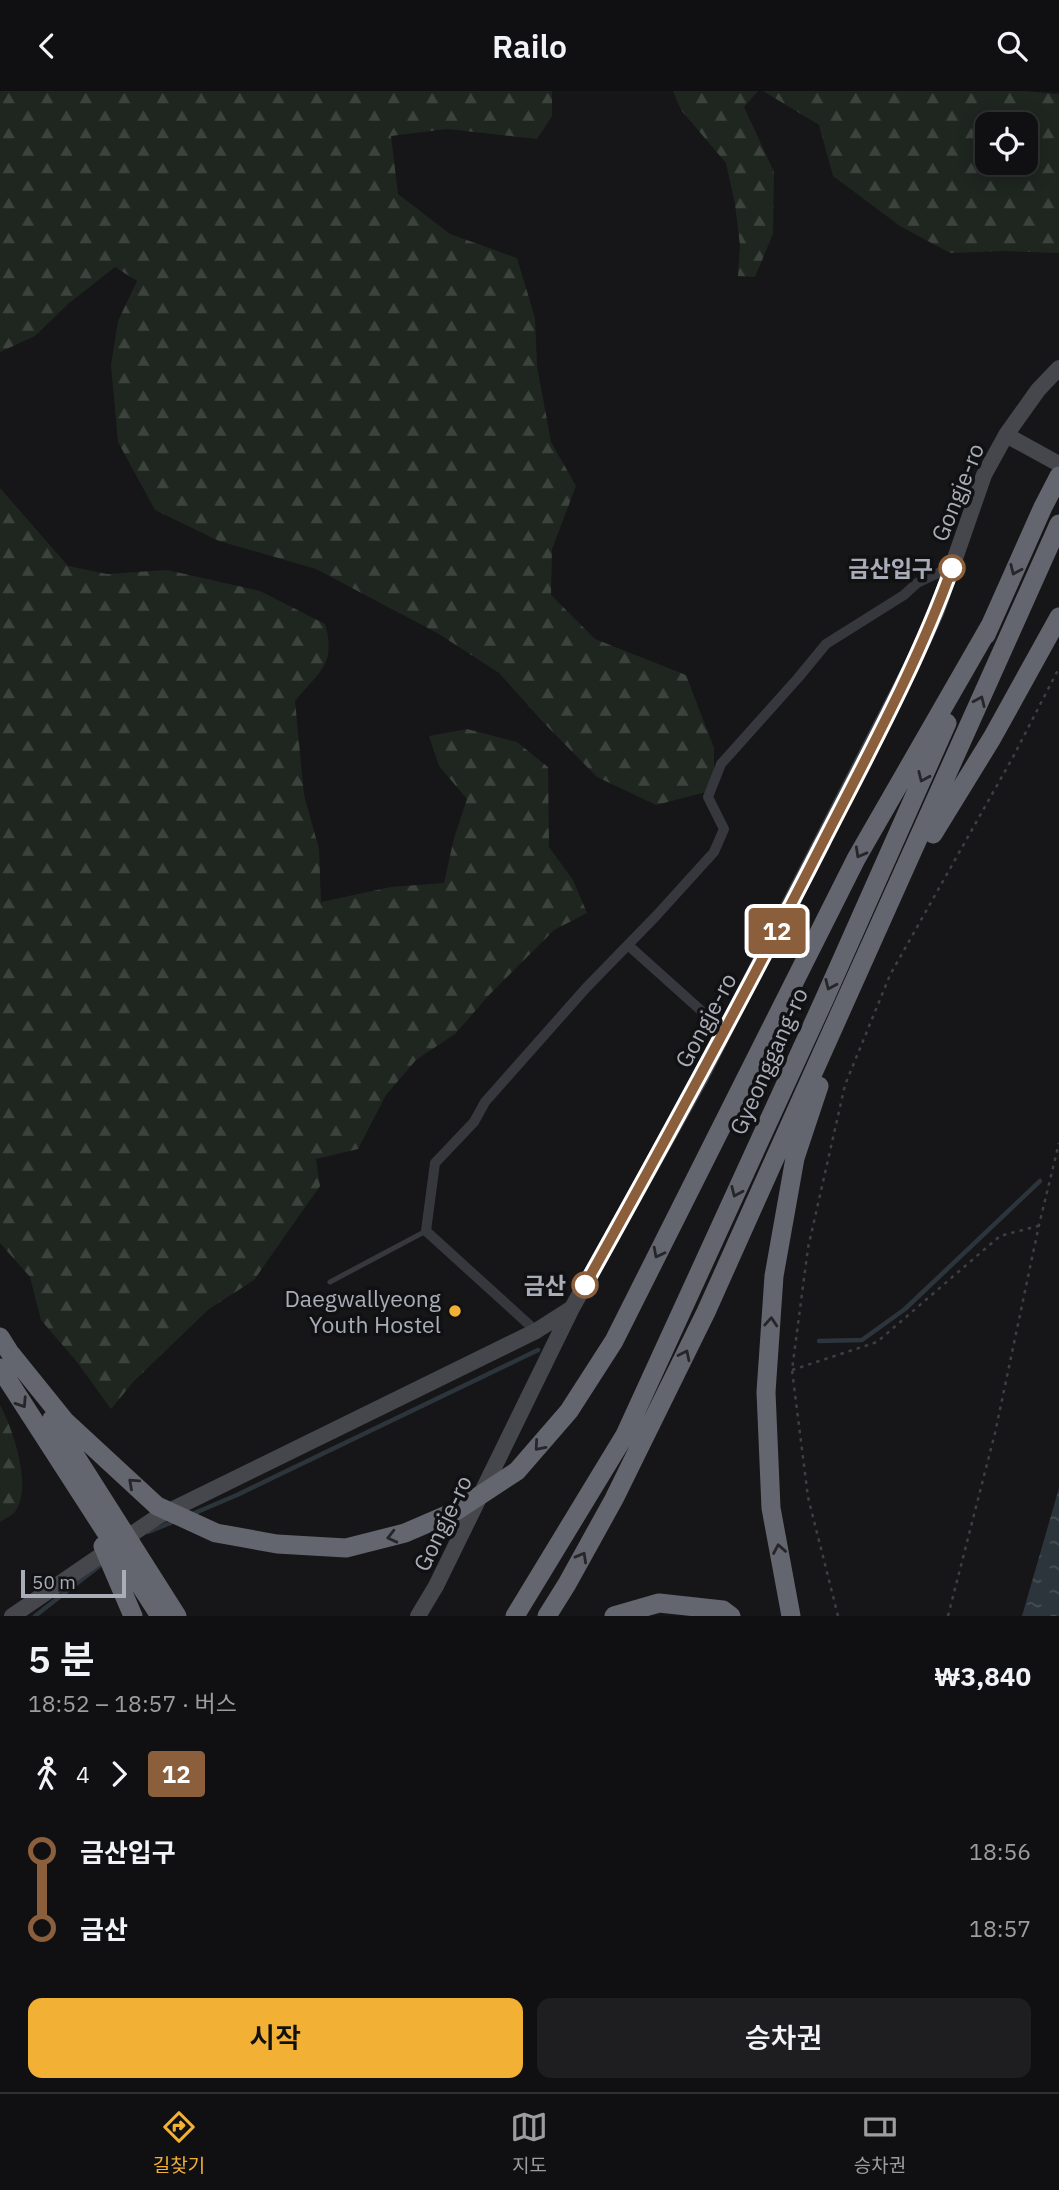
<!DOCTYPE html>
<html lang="ko">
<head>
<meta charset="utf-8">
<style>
	:root { --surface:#101012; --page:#1e1e20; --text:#f1f3f6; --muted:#9c9d9f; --line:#303032; --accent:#f2b134 }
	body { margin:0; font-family:"IBM Plex Sans","Noto Sans KR",sans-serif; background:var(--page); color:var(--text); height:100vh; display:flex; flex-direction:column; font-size:26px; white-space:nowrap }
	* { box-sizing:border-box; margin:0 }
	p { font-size:23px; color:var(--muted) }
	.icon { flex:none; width:38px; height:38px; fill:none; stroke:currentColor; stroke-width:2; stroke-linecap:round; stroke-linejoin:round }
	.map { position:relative; height:1525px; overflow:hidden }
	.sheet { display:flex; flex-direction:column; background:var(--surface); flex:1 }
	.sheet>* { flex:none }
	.badge { padding:0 14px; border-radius:5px; font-size:24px; line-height:46px }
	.fabs { position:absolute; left:975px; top:21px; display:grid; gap:14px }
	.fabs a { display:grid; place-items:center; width:63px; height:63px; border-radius:14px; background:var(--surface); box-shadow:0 4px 18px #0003,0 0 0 2px var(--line); font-size:35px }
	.scale { position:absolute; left:21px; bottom:18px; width:105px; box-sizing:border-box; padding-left:7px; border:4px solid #a8adb8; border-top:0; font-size:19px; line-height:24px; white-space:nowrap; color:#a8adb8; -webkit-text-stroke:5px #111113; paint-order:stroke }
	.map>.badge { position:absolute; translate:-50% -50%; box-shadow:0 0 0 4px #fff }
	.legs { display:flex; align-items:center; gap:10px; height:77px; padding:0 28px; font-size:23px }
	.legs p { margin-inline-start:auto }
	.headline { display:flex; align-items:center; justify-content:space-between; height:119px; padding:0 28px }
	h1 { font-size:38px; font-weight:600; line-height:52px }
	.action { display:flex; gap:14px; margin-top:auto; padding:14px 28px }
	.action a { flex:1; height:80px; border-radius:14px; background:var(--accent); color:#111; font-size:28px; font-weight:600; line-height:80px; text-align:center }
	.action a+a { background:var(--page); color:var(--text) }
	ul { padding:0 28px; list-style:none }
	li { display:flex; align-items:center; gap:24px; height:77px; font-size:26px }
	li i { display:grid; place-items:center; width:10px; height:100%; margin:0 9px; background:currentColor }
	li i::after { content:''; width:18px; height:18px; margin:-9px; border:5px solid; border-radius:50%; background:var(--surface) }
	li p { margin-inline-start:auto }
	li:first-child i { background:linear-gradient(#0000 50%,currentColor 0) }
	li:last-child i { background:linear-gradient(currentColor 50%,#0000 0) }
	header { display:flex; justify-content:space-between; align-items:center; height:91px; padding:0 28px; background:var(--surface); font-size:32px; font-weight:600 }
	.dock { display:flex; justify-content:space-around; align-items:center; height:98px; border-top:2px solid var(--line); background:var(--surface); font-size:19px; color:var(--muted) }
	.dock a { display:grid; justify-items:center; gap:4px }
	.dock .on { color:var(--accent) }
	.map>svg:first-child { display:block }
	.forest { fill:url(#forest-firs); fill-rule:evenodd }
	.water { fill:url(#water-ripples) }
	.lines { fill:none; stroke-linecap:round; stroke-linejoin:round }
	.stream { stroke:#2c353c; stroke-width:4.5 }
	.path { stroke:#3d3f44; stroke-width:2.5; stroke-dasharray:3.5 5; stroke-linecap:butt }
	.lane { stroke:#37383d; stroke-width:5 }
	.street { stroke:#37383d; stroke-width:10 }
	.secondary { stroke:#45474d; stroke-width:16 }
	.highway { stroke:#63666e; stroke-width:19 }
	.oneway { stroke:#26262a }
	.line-1-casing { stroke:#fff; stroke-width:16 }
	.line-1 { stroke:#8b5e3c; stroke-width:10 }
	.stop-1-dot { fill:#fff; stroke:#8b5e3c; stroke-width:3.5 }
	.poi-dot { fill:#f2b134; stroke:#111113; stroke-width:2.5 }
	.labels { text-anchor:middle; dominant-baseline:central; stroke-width:7; stroke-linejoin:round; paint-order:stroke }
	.street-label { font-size:23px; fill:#a8adb8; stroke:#111113 }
	.stop-label { font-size:23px; font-weight:bold; fill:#a8adb8; stroke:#111113; text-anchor:end }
	.poi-label { font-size:23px; fill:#a8adb8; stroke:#111113; text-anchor:end }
</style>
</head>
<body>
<header><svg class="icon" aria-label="back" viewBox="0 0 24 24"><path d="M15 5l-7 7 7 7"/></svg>Railo<svg class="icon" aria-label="search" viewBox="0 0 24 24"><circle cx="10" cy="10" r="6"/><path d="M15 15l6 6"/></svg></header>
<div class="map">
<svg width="1059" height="1525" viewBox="0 0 1059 1525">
	<defs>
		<pattern id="forest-firs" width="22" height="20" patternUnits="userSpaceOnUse" patternTransform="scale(1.75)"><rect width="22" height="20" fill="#1e261f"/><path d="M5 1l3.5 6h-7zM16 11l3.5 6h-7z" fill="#3c433d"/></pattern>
		<pattern id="water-ripples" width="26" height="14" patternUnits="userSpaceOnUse" patternTransform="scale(1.75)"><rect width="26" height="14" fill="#2c353c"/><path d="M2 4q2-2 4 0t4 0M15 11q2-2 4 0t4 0" fill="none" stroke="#485056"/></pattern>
	</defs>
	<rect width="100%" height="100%" fill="#161618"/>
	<path class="forest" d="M0 0H552V25L537 48 447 38 391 45 398 103 450 143 517 167 535 227 537 275 551 351 576 395 552 458 551 504 595 548 686 584 714 657V699L656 714 597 686 542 630 499 582 439 543 316 478 219 450 155 419 118 351 111 274 118 230 137 190 115 176 68 213 35 245 0 261Z
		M673 0H758L744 16 774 81 773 143 755 186 738 185 740 155 735 113 726 72 681 19Z
		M763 0H1023L1059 3V162L1003 160 950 162 900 135 833 85 819 34ZM987 33H1026V72H987Z
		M0 397 68 475 107 483 167 479 260 500 325 533C337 573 318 582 295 610L304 704 319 758 321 811 391 796 444 792 454 747 467 708 439 675 429 645 467 638 517 651 548 676 549 756 573 789 587 822 554 839 490 903 455 943 416 969 386 1004 358 1058 316 1068 320 1095 254 1189 209 1218 134 1290 111 1318 77 1271 41 1229 30 1186 0 1152Z
		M0 1314C13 1338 34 1399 14 1422 11 1425 4 1428 0 1431Z"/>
	<path class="water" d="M1059 1397V1525H1022Z"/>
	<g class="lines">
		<path class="stream" d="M819 1250 862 1249 905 1218 1040 1090
			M190 1424 237 1404 538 1259
			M148 1441 175 1430
			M35 1525 103 1472"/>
		<path class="path" d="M792 1279 877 1251 1000 1145 1038 1135
			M838 1525 808 1406 792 1279 808 1157 845 994 890 884 1013 666 1059 577
			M948 1525 995 1342 1039 1134 1059 1052"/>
		<path class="lane" d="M330 1191 426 1140"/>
		<path class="street" d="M628 854 725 941
			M536 1240 426 1140 435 1072 474 1031 485 1011 586 897 656 825 714 761 724 738 708 706 721 673 798 587 826 553 904 504 917 492 953 475"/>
		<path class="secondary" d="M1006 344 1059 373
			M12 1525 157 1426 536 1240 572 1217
			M418 1525 436 1495 572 1217 701 986 913 572 936 522 984 384 1006 344 1038 299 1059 277"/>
		<path class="highway" d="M986 544 1043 416 1059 385
			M933 743 992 647 1059 526
			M0 1246 17 1273
			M11 1263 65 1330 157 1415 216 1442 277 1453 346 1457 405 1442 456 1420 517 1380 569 1320 614 1250 856 768 991 533
			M0 1277 160 1525
			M52 1328 177 1525
			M103 1455 133 1525
			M515 1525 625 1344 824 909 947 632
			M547 1525 567 1493 614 1408 706 1221 1059 433
			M614 1525 659 1512 723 1519 731 1525
			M791 1525 771 1417 766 1301 774 1185 795 1067 819 995"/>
	</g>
	<defs><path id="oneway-chevron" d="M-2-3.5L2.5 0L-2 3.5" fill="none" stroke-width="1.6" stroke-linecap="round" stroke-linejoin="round" transform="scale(1.75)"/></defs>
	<g class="oneway">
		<use href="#oneway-chevron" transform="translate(1015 479) rotate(114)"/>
		<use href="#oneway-chevron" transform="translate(980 610) rotate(-66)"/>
		<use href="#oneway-chevron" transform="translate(923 686) rotate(114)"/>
		<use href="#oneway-chevron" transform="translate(860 762) rotate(119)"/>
		<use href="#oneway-chevron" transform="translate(830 894) rotate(114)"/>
		<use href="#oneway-chevron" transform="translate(736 1101) rotate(114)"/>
		<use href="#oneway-chevron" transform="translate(658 1162) rotate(117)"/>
		<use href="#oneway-chevron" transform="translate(771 1231) rotate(-86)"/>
		<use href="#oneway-chevron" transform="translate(685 1264) rotate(-64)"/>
		<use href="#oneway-chevron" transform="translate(22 1312) rotate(57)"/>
		<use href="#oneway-chevron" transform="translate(539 1355) rotate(131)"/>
		<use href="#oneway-chevron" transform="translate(133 1392) rotate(-138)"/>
		<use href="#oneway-chevron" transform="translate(392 1446) rotate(166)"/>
		<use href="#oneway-chevron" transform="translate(779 1458) rotate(-100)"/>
		<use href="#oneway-chevron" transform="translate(582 1466) rotate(-61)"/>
	</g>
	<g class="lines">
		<defs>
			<path id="line-1" d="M585 1194C667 1047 747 900 823 751 869 661 918 572 952 477"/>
		</defs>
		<use href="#line-1" class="line-1-casing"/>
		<use href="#line-1" class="line-1"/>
	</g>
	<g class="stop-1-dot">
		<circle cx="952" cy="477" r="12"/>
		<circle cx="585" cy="1194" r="12"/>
	</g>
	<circle class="poi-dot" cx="455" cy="1220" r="7"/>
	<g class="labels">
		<g class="street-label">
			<text transform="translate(957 401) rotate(-68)">Gongje-ro</text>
			<text transform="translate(705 929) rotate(-62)">Gongje-ro</text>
			<text transform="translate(768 970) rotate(-66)">Gyeonggang-ro</text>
			<text transform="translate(442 1432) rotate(-64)">Gongje-ro</text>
		</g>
		<g class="stop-label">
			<text x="933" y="477">금산입구</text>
			<text x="566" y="1194">금산</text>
		</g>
		<g class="poi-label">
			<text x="441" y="1207">Daegwallyeong<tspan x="441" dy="26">Youth Hostel</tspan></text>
		</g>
	</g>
</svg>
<div class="fabs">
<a><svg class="icon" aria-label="locate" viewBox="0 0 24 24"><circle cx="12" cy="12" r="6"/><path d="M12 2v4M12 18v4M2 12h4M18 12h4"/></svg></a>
</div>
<div class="scale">50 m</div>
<b class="badge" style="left:777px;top:840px;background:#8b5e3c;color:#fff">12</b>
</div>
<section class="sheet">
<div class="headline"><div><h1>5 분</h1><p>18:52 – 18:57 · 버스</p></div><b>₩3,840</b></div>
<div class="legs"><svg class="icon" aria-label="walk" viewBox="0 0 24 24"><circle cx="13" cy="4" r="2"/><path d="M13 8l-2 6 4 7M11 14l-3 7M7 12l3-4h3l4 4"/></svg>4<svg class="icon" aria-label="forward" viewBox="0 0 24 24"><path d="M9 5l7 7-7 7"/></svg><b class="badge" style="background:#8b5e3c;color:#fff">12</b></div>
<ul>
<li><i style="color:#8b5e3c"></i><b>금산입구</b><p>18:56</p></li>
<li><i style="color:#8b5e3c"></i><b>금산</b><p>18:57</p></li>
</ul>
<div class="action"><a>시작</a><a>승차권</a></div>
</section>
<nav class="dock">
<a class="on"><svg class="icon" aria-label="directions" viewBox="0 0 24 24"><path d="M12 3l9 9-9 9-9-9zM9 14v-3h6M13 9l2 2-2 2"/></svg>길찾기</a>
<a><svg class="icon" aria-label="map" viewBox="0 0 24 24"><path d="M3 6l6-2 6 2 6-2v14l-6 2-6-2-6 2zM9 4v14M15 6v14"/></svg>지도</a>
<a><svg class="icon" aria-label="tickets" viewBox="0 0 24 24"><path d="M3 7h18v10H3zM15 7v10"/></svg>승차권</a>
</nav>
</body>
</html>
